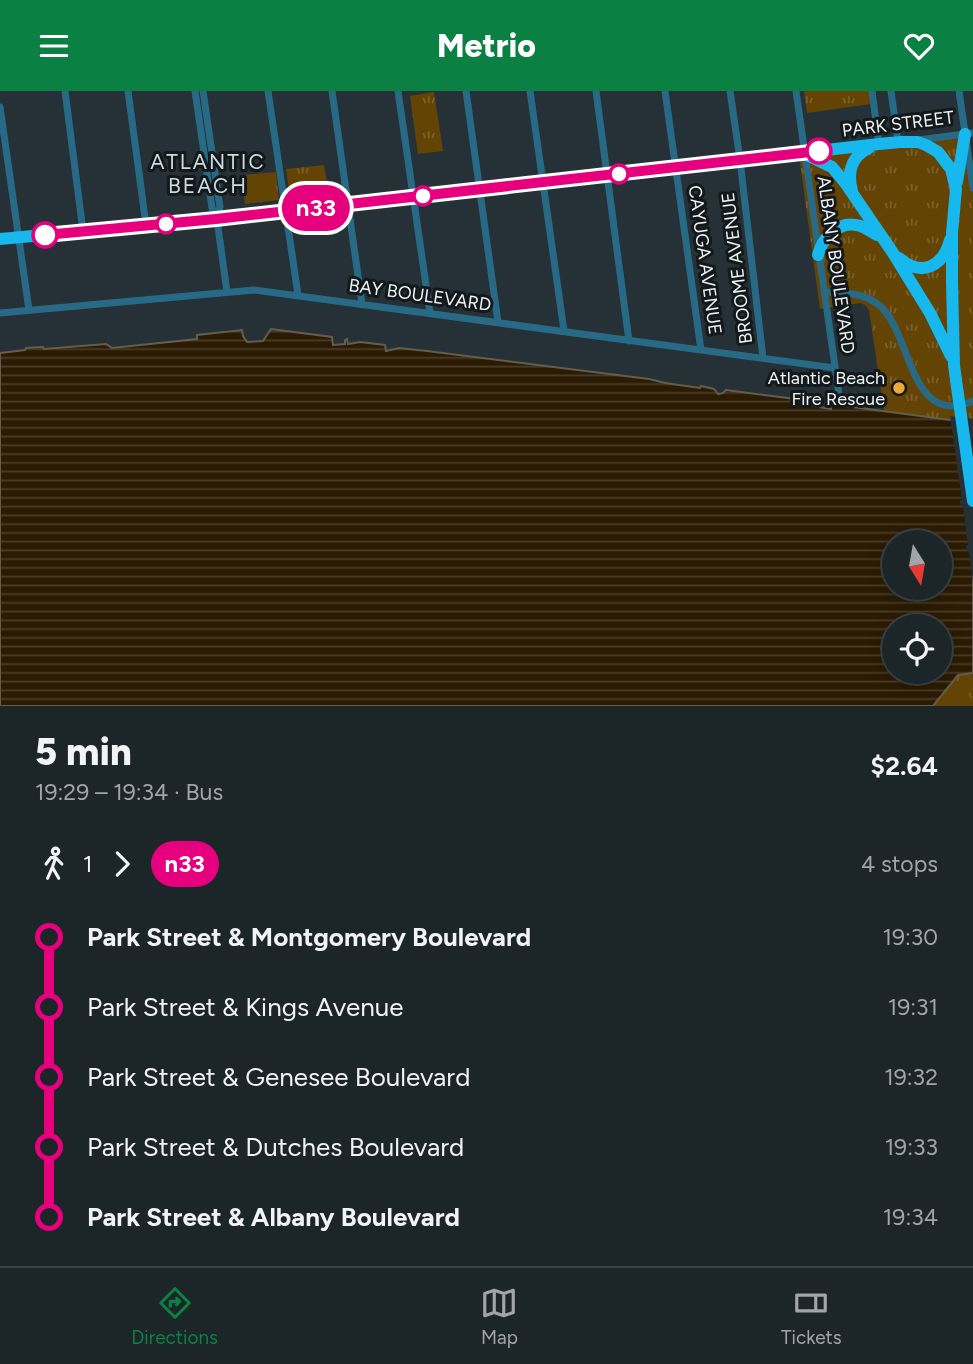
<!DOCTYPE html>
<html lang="en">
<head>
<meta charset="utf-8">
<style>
	:root { --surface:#1c2528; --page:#293134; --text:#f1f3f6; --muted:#a0a5a8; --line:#3a4245; --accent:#0b8043 }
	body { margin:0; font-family:Figtree,sans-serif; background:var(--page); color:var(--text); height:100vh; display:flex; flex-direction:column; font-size:26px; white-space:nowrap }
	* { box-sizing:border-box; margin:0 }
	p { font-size:23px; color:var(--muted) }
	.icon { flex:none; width:38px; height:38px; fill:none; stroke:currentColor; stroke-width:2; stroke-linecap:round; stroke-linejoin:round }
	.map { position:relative; height:615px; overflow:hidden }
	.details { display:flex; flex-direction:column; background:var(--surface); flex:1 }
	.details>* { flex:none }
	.badge { padding:0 14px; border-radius:23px; font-size:24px; line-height:46px }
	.needle { width:46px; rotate:169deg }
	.buttons { position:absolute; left:882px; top:439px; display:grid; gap:14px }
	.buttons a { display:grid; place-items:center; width:70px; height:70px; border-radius:50%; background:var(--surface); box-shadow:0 4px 18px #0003,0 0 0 2px var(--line); font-size:35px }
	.map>.badge { position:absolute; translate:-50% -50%; box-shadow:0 0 0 4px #fff }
	.legs { display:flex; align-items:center; gap:10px; height:77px; padding:0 35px; font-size:23px }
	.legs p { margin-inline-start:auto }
	.summary { display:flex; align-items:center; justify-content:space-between; height:119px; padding:0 35px }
	h1 { font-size:38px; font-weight:800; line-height:52px }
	ul { padding:0 35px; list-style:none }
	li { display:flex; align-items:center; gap:24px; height:70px; font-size:26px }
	li i { display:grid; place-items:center; width:10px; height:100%; margin:0 9px; background:currentColor }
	li i::after { content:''; width:18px; height:18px; margin:-9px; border:5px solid; border-radius:50%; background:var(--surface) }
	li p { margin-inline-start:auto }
	li:first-child i { background:linear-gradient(#0000 50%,currentColor 0) }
	li:last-child i { background:linear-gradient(currentColor 50%,#0000 0) }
	header { display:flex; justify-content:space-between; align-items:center; height:91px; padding:0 35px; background:var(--accent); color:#fff; font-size:32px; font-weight:800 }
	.dock { display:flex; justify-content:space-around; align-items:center; height:98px; border-top:2px solid var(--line); background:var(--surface); font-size:19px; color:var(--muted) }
	.dock a { display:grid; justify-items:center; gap:4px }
	.dock .current { color:var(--accent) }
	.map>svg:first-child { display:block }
	.grass { fill:url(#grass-tufts) }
	.water { fill:url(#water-rules); stroke:#655c4c; stroke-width:2; fill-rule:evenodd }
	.pier { fill:#253136 }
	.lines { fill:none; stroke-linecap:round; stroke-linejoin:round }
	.street { stroke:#286a86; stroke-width:7 }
	.highway { stroke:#16b8ee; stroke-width:12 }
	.highway-bridge { stroke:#16b8ee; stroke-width:12 }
	.line-1-casing { stroke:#fff; stroke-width:16 }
	.line-1 { stroke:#e6007e; stroke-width:10 }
	.stop-1-dot { fill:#fff; stroke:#e6007e; stroke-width:3.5 }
	.poi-dot { fill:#eba93a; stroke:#13181a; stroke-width:2.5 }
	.labels { text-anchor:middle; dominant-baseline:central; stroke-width:6; stroke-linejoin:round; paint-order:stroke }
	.street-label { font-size:18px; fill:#edf4f7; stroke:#13181a }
	.poi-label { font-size:18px; fill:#edf4f7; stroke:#13181a; text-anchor:end }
	.quarter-label { font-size:21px; letter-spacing:2px; fill:#ccdae1; stroke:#13181a }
</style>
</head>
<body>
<header><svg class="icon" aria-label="menu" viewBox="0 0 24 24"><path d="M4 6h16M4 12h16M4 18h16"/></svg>Metrio<svg class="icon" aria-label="heart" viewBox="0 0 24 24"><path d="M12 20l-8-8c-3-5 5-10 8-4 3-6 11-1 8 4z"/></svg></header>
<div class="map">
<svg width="973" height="615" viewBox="0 0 973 615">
	<defs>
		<pattern id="grass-tufts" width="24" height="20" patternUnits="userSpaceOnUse" patternTransform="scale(1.75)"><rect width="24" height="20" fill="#644405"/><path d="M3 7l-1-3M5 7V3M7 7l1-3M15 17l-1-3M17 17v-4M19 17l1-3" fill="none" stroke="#7a602a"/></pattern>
		<pattern id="water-rules" width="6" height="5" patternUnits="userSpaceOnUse" patternTransform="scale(1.75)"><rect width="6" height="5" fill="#2b1b02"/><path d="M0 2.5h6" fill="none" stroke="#4a3d28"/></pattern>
	</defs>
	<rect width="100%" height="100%" fill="#253136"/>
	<path class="grass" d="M804 0H870L871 13 807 22Z
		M434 1 443 60 418 63 410 5Z
		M965 43 973 97V332L884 320 869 219 866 215 861 212 820 218 799 64Z
		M324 74 329 103 290 108 286 78Z
		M276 81 279 109 245 113 242 84Z
		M973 582V615H933L958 584Z"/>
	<path class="water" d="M271 238 332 246 333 254 345 253V249L347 248 348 253 360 251 385 254 386 260 399 257 427 260 649 288 665 292 700 297 701 295 714 298 718 303 723 302 726 299 811 310 813 315 831 318 830 313 973 332V582L958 584 933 615H0V262L25 259 26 257 43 256 44 258 106 253 112 257 197 248V244L242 239 243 245 247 251 263 250ZM894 452H940V497H894ZM894 536H940V581H894Z"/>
	<path class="pier" d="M950 325 973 328V490L969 461 967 460 966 455 968 454 963 415H960V410L962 409Z"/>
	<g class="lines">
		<path class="street" d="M65 0 83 140
			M128 0 146 134
			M195 0 212 117 218 136 227 201
			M203 0 220 116 216 127
			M268 0 298 204
			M332 0 362 213
			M398 0 430 222
			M466 0 498 231
			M530 0 564 240
			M596 0 629 250
			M665 0 701 259
			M730 0 740 69 763 267
			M796 0 840 311
			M872 0 879 53
			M891 0 898 51
			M959 0 973 97
			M0 16 29 219
			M918 49 973 42
			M824 201C844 202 864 201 880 215 912 242 909 338 973 310
			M0 222 254 199 835 277"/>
		<path class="highway" d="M807 64 832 76 846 93 893 162 930 222 951 265
			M957 91 965 43
			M852 100C847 81 851 66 869 57
			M0 148 216 128 879 53 900 51H918L926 54 938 61 951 78 956 98 952 142V191L954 274 956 289
			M818 164C822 148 838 130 856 134 864 135 870 140 877 144
			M899 167C922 187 943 175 950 149"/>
		<path class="highway-bridge" d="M956 289 973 410"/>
	</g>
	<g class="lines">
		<defs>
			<path id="line-1" d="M45 144 216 128 819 60"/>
		</defs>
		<use href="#line-1" class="line-1-casing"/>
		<use href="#line-1" class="line-1"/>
	</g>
	<g class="stop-1-dot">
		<circle cx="819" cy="60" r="12"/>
		<circle cx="619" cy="83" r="9"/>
		<circle cx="423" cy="105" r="9"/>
		<circle cx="166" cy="133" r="9"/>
		<circle cx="45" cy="144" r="12"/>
	</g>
	<circle class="poi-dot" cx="899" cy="297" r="7"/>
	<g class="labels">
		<g class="street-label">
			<text transform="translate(898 33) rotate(-7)">PARK STREET</text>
			<text transform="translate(705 169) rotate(82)">CAYUGA AVENUE</text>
			<text transform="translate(836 174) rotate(82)">ALBANY BOULEVARD</text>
			<text transform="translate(737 177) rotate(-97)">BROOME AVENUE</text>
			<text transform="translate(420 204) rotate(8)">BAY BOULEVARD</text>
		</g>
		<g class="poi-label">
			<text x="885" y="287">Atlantic Beach<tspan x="885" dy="21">Fire Rescue</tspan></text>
		</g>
		<g class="quarter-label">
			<text x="208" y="70">ATLANTIC<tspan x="208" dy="24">BEACH</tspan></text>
		</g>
	</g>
</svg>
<div class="buttons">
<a><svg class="needle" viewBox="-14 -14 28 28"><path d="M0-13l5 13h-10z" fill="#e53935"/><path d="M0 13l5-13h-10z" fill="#a0a5a8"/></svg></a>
<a><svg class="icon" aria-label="locate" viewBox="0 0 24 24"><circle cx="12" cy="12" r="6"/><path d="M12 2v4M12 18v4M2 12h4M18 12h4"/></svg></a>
</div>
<b class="badge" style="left:316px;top:117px;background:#e6007e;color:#fff">n33</b>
</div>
<section class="details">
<div class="summary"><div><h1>5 min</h1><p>19:29 – 19:34 · Bus</p></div><b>$2.64</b></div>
<div class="legs"><svg class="icon" aria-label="walk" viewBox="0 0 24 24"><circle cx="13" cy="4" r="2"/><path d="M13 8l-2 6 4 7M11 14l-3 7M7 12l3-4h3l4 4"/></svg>1<svg class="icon" aria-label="forward" viewBox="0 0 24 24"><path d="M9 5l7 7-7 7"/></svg><b class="badge" style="background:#e6007e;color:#fff">n33</b><p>4 stops</p></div>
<ul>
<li><i style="color:#e6007e"></i><b>Park Street &amp; Montgomery Boulevard</b><p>19:30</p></li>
<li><i style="color:#e6007e"></i><span>Park Street &amp; Kings Avenue</span><p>19:31</p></li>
<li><i style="color:#e6007e"></i><span>Park Street &amp; Genesee Boulevard</span><p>19:32</p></li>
<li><i style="color:#e6007e"></i><span>Park Street &amp; Dutches Boulevard</span><p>19:33</p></li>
<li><i style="color:#e6007e"></i><b>Park Street &amp; Albany Boulevard</b><p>19:34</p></li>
</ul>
</section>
<nav class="dock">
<a class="current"><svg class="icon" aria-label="directions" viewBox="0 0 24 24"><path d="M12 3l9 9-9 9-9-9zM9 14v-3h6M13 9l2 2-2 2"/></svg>Directions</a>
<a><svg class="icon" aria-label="map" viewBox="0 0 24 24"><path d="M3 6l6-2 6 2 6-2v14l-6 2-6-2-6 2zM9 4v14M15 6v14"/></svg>Map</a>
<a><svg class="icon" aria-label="tickets" viewBox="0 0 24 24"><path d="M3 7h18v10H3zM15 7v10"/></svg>Tickets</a>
</nav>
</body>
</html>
